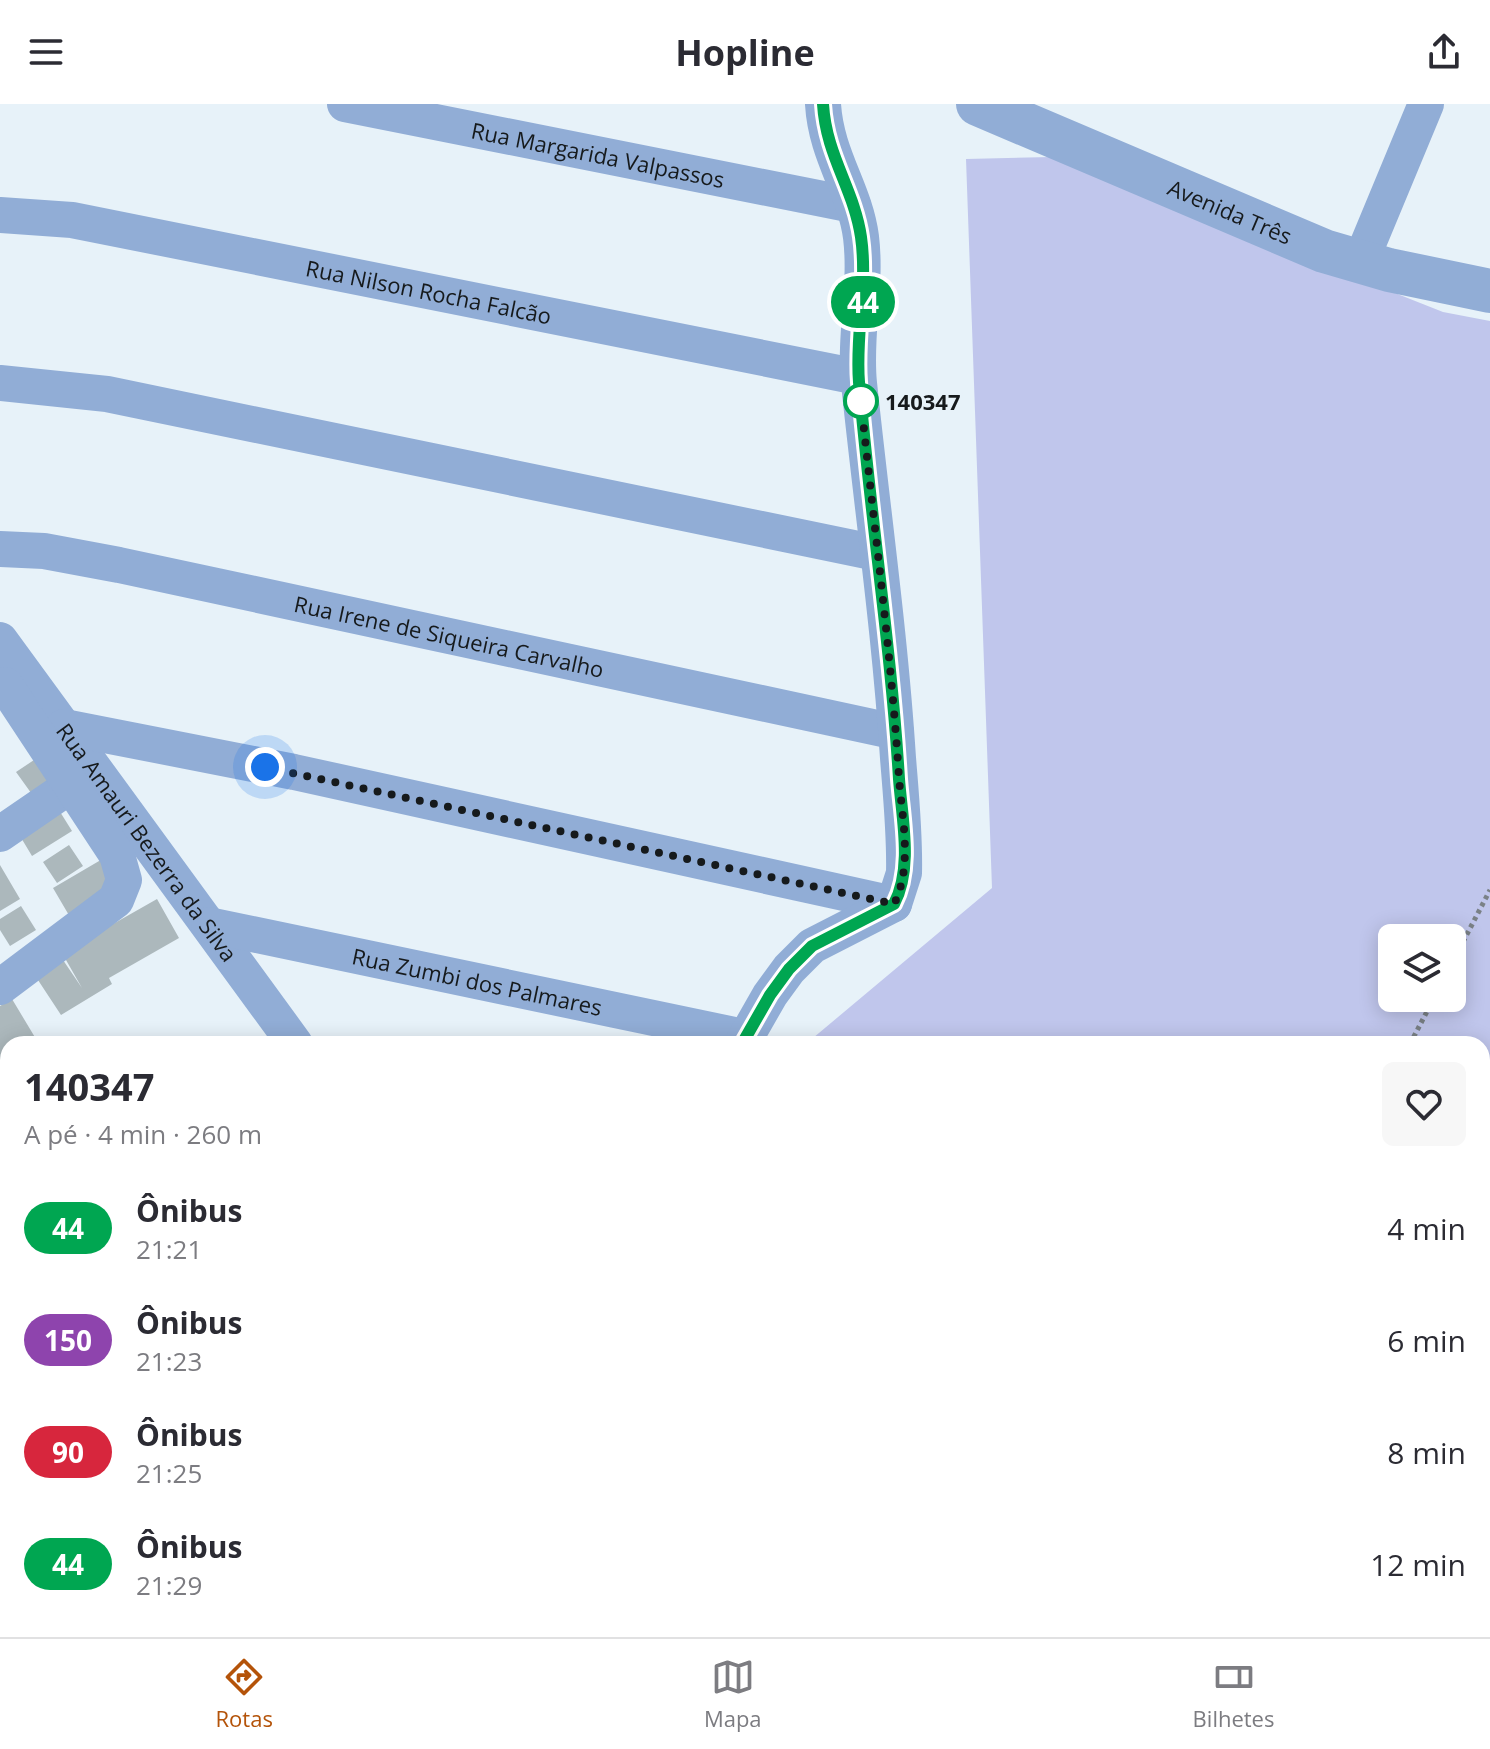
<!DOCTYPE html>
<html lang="pt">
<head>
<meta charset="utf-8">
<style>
	:root { --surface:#fff; --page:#f7f7f7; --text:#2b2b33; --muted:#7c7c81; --line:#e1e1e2; --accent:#b45309 }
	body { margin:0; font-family:"Open Sans",sans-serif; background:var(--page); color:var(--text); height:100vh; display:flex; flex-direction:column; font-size:30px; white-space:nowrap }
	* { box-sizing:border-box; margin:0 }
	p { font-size:26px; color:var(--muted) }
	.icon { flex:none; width:44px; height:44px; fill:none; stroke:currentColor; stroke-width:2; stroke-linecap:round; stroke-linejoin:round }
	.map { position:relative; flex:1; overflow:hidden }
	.side { position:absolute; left:0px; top:932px; width:1490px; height:602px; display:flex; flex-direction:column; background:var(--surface); border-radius:24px 24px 0 0; box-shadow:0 4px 20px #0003 }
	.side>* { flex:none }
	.badge { padding:0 16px; border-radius:26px; font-size:28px; line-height:52px }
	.tools { position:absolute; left:1378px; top:820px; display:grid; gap:16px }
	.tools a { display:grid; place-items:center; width:88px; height:88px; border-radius:12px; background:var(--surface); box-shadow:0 4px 20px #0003; font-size:40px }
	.you { position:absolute; width:40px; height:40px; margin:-20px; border:6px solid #fff; border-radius:50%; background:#1a73e8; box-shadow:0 0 0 12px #1a73e833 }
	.map>.badge { position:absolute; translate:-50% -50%; box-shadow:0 0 0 4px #fff }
	.round { display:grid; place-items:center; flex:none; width:84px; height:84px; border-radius:12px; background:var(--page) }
	.overview { display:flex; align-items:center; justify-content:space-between; height:136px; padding:0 24px }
	h1 { font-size:38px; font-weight:700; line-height:60px }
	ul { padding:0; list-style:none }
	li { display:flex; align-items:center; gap:24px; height:112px; padding:0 24px }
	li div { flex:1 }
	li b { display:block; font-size:30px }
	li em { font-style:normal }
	li .badge { min-width:88px; font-weight:700; text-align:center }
	header { display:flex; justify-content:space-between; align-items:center; height:104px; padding:0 24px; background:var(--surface); font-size:36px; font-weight:700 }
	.tab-bar { display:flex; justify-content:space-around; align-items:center; height:112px; border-top:2px solid var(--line); background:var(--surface); font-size:22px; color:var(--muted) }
	.tab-bar a { display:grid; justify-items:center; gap:4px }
	.tab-bar .active { color:var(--accent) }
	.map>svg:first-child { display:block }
	.green { fill:#c0c6ec; fill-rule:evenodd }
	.building { fill:#acb8bc }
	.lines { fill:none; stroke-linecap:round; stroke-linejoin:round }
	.path { stroke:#7a8186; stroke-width:5; stroke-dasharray:4 4; stroke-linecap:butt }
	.minor { stroke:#91add6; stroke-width:36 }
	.tertiary { stroke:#91add6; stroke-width:44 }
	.line-casing { stroke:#fff; stroke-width:18 }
	.line { stroke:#00a651; stroke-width:12 }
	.walk { stroke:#161a1c; stroke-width:8; stroke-dasharray:0 14.4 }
	.stop-dot { fill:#fff; stroke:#00a651; stroke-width:4 }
	.labels { text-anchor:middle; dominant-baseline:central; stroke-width:6; stroke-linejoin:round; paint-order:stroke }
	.street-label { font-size:22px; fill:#161a1c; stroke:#e7f2f9 }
	.stop-label { font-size:22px; font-weight:bold; fill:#161a1c; stroke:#e7f2f9; text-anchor:start }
</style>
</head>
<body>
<header><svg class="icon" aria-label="menu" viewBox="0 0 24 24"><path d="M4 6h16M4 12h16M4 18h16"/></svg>Hopline<svg class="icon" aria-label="share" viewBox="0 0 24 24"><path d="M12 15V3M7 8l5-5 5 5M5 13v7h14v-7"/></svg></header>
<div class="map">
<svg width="1490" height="1533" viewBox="0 0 1490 1533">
	<rect width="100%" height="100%" fill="#e7f2f9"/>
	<path class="green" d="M1051 53 1443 208 1490 217V1533H490L496 1526H1482V940H813V934L992 784 966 55ZM1392 834H1452V894H1392Z"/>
	<path class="building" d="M40 652 57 677 34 693 16 668Z
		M57 703 72 727 32 752 17 727Z
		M69 741 83 762 57 779 43 758Z
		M111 750 114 787 70 813 53 784Z
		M0 761 20 795 0 807Z
		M157 795 179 834 109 874 112 880 61 911 36 873 63 856 82 884 62 849Z
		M21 802 36 826 10 842 0 826V815Z
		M12 895 39 940H8V958L0 962V902Z
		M0 1067 8 1075V1093L0 1100Z
		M8 1496V1522L0 1514V1504Z
		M12 1526H38L32 1533H19Z
		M139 1526H165L157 1533H145Z
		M358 1526H388L395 1533H351Z"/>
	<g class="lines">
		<path class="path" d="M1452 859 1490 786
			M1410 940 1434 894
			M867 1533 871 1526"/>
		<g class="minor">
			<path id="s1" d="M345 0 853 101"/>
			<path id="s2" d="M0 111 72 116 858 273"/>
			<path d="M1360 159 1426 0"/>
			<path d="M0 279 107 290 877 449"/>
			<path id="s3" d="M0 445 44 447 119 461 896 628"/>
			<path id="s4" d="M0 536 295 940"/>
			<path d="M64 623 294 668 894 800"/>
			<path d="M0 730 70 682"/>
			<path id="s5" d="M209 821 744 933"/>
			<path d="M0 883 116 796 124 776 117 751 5 581"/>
			<path d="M742 940 770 891 789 865 812 842 894 800 904 769C905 731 901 692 898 654 890 529 872 404 859 279 854 231 867 182 861 133 855 86 826 52 823 0"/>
			<path d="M0 1025 8 1036"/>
			<path d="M0 1532 1 1533"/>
			<path d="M212 1533 224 1526"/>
		</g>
		<path class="tertiary" id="s6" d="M978 0 1324 147 1389 166 1490 187"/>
	</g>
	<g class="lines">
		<defs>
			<path id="line" d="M742 940 770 891 789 865 812 842 894 800C913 764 902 715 899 675 891 542 870 410 859 278 855 230 868 182 861 133 854 85 826 52 823 0"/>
		</defs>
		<use href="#line" class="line-casing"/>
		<use href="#line" class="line"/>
		<path class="walk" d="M265 663 894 800C913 763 902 714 899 674 891 548 874 423 861 297"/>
	</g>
	<circle class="stop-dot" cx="861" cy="297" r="16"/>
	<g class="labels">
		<g class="street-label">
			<text stroke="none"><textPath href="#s1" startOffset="258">Rua Margarida Valpassos</textPath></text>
			<text stroke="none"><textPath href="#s6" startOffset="274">Avenida Três</textPath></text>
			<text stroke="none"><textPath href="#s2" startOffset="436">Rua Nilson Rocha Falcão</textPath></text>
			<text stroke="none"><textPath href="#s3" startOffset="458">Rua Irene de Siqueira Carvalho</textPath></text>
			<text stroke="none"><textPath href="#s4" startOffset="250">Rua Amauri Bezerra da Silva</textPath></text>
			<text stroke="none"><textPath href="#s5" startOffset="274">Rua Zumbi dos Palmares</textPath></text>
		</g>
		<g class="stop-label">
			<text x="885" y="297">140347</text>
		</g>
	</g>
</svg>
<div class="tools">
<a><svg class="icon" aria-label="layers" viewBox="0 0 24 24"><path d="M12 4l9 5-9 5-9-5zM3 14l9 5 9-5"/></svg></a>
</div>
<div class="you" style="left:265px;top:663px"></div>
<b class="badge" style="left:863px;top:198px;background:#00a651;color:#fff">44</b>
<section class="side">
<div class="overview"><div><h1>140347</h1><p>A pé · 4 min · 260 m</p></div><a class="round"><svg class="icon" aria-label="heart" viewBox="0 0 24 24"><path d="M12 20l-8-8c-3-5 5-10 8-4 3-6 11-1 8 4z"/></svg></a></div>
<ul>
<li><span class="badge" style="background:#00a651;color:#fff">44</span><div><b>Ônibus</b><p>21:21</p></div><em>4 min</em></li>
<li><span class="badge" style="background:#8e44ad;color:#fff">150</span><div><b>Ônibus</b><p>21:23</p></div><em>6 min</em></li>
<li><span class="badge" style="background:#d7263d;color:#fff">90</span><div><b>Ônibus</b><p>21:25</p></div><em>8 min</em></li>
<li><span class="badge" style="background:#00a651;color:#fff">44</span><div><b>Ônibus</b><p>21:29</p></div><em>12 min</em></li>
</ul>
</section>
</div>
<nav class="tab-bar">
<a class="active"><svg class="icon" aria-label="directions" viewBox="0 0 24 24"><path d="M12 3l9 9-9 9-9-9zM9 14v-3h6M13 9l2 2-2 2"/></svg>Rotas</a>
<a><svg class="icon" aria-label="map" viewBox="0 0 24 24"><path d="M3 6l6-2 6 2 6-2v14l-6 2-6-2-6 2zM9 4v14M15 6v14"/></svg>Mapa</a>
<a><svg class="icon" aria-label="tickets" viewBox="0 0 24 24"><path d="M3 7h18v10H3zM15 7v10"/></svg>Bilhetes</a>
</nav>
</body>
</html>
